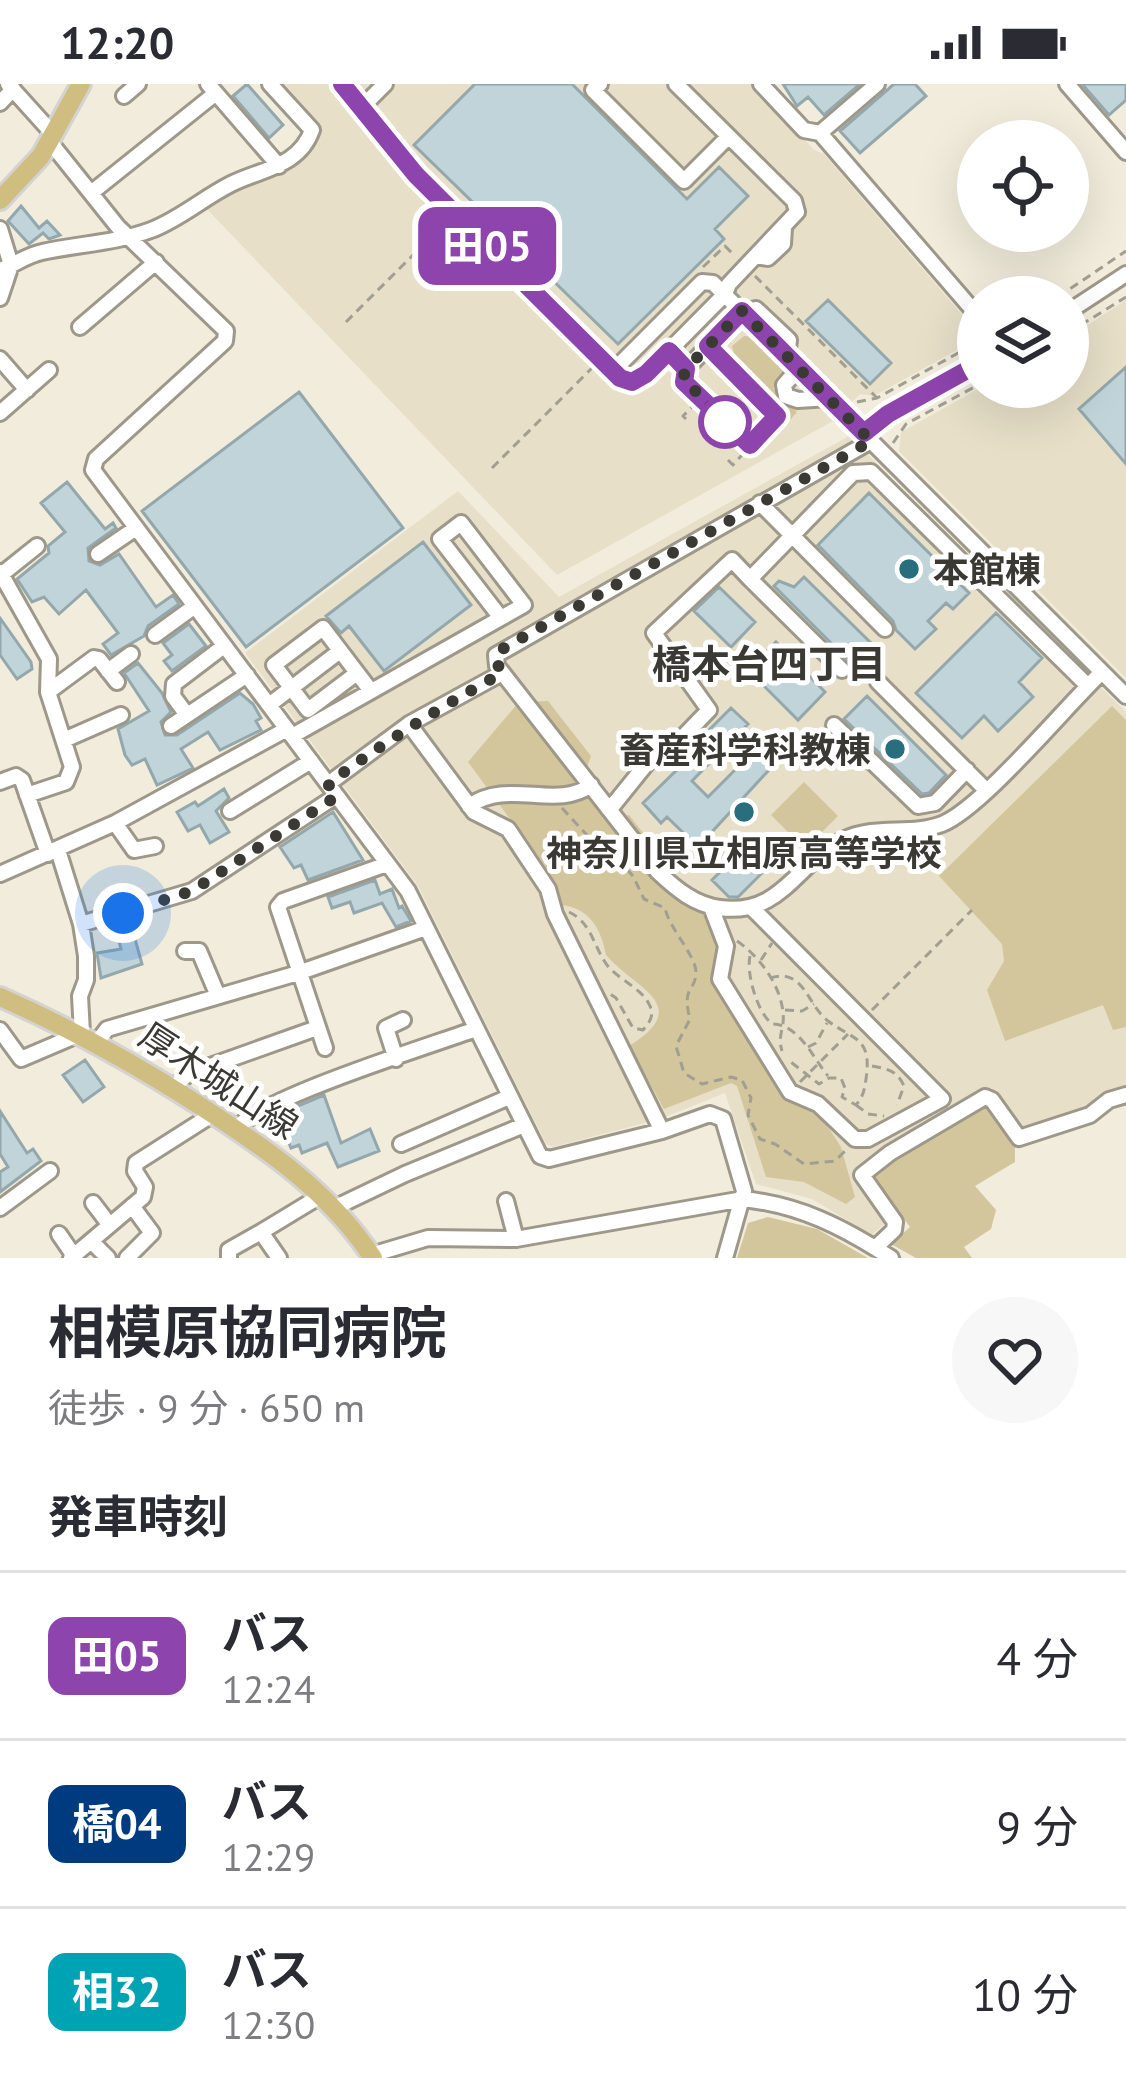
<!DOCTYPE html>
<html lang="ja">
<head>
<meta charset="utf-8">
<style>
	:root { --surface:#fff; --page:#f7f7f7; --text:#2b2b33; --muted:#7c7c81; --line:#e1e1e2 }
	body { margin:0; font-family:"PT Sans","Noto Sans JP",sans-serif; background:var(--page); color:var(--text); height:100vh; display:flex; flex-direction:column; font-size:45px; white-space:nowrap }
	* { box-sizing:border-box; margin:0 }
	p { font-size:39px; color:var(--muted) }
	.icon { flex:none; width:66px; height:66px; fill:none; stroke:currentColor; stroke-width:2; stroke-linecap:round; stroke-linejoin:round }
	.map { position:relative; height:1174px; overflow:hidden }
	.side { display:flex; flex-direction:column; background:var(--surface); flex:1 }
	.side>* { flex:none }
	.badge { padding:0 24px; border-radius:18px; font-size:42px; line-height:78px }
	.buttons { position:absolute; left:957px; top:36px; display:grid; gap:24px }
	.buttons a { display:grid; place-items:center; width:132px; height:132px; border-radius:50%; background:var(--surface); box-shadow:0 12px 48px #0002; font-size:60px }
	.you { position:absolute; width:60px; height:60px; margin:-30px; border:9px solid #fff; border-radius:50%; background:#1a73e8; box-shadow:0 0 0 18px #1a73e833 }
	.map>.badge { position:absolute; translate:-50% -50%; box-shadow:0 0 0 6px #fff }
	h2 { padding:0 48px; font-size:45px; line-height:108px }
	.round { display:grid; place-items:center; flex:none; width:126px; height:126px; border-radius:63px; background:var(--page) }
	.summary { display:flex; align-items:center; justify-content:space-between; height:204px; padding:0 48px }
	h1 { font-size:57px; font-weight:700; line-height:90px }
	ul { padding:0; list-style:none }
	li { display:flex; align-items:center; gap:36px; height:168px; padding:0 48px; border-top:3px solid var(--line) }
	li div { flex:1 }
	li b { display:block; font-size:45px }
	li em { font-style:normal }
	li .badge { min-width:132px; font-weight:700; text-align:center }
	.status { display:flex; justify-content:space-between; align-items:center; height:84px; padding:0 60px; background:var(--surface); direction:ltr }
	.status svg { height:33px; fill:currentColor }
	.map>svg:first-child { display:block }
	.built { fill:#e7dfc8 }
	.green { fill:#d4c69c }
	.building { fill:#c0d4d9; stroke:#94a7ac; stroke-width:3 }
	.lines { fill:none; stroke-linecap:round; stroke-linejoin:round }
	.minor-casing { stroke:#9d9889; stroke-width:20 }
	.major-casing { stroke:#d4d3d2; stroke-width:24 }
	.path { stroke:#a19e92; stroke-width:3; stroke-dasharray:9 6; stroke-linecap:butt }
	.minor { stroke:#fff; stroke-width:14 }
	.major { stroke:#d0bd80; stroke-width:18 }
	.line-casing { stroke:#fff; stroke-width:27 }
	.line { stroke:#8e44ad; stroke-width:18 }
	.walk { stroke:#3b3933; stroke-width:12; stroke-dasharray:0 21.6 }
	.stop-dot { fill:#fff; stroke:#8e44ad; stroke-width:6 }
	.poi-dot { fill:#296e7d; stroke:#fff; stroke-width:4.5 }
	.labels { text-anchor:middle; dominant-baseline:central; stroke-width:10; stroke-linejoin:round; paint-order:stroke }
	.poi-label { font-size:36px; font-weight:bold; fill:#3b3933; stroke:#fff; text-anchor:start }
	.street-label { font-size:36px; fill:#3b3933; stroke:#fff }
	.neighbourhood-label { font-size:39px; font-weight:bold; fill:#3b3933; stroke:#fff }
</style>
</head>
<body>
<div class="status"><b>12:20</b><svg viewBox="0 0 49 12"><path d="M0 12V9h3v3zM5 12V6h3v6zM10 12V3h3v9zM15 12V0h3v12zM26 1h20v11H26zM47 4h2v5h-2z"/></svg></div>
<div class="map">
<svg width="1126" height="1174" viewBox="0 0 1126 1174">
	<rect width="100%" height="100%" fill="#f1ecdb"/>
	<path class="built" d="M278 0H754L814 66 824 70 976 247 975 256 874 312 860 310 833 337 557 491 205 123 232 106 271 95 296 77 322 49Z
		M1126 216V594L899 367 901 348 982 303H1068V254Z
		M849 352 1126 628V1002L1101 1011 1088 1024 1020 1047 991 1004 886 1066 852 1091 886 1138 872 1151 812 1115 756 1100 725 1009 660 1035 553 1063 546 1060 418 802 245 569 458 407 559 513Z"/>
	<path class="green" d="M744 252 757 253 791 286 773 304 797 328 790 336 738 284 732 262Z
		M548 617 591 672 582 698 611 735 629 731 655 764 656 794 667 808 704 827 718 862 713 897 785 1013 817 1026 841 1063 855 1113 846 1120 804 1098 766 1093 737 1002 731 999 664 1025 629 962C695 921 635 905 606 871 601 845 590 824 561 821L513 739 468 678 519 618Z
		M1112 622 1126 636V943L1113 946 1103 921 1005 957 987 906 1004 877 1002 860 939 792Z
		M804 698 838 732 809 761 796 748 791 751 771 731Z
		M986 1021 1015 1064V1078L975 1102 996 1126 991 1145 964 1163 972 1174H916L891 1160 910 1143 871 1091Z
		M768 1133 817 1145 868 1174H737L748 1139Z"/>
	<path class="building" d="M247 0 283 41 269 54 233 12Z
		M475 0H572L687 115 719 83 748 112 715 145 724 155 618 260 414 61Z
		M783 0H860L824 31 808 13 797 22Z
		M894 0H915L926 12 860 69 840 47Z
		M1082 0H1126V16L1109 31Z
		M21 122 39 144 47 137 60 151 49 155 43 149 29 160 8 137Z
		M828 216 891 279 870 300 806 237Z
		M1126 283V380L1079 325Z
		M299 308 403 444 246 563 142 427Z
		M67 398 105 445 113 439 116 444 88 464 89 477 100 481 119 470 156 523 173 511 179 520 148 542 144 552 111 571 103 560 118 549 86 506 59 530 44 513 32 518 17 495 49 469 48 462 65 448 41 419Z
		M869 409 969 509 953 525 946 519 928 537 936 545 915 565 896 546 893 537 818 461Z
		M423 458 471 521 384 587 349 542 341 549 326 532Z
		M804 493 871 559 851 579 774 502 779 497 794 503Z
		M719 503 755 538 731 563 694 527Z
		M996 529 1042 574 1019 598 1033 613 998 647 984 632 962 654 916 609Z
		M0 534 31 578 32 585 17 595 0 571Z
		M189 540 206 562 172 587 164 577 172 571 163 559Z
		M776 558 825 608 798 636 748 586Z
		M138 579 162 609 171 628 161 638 165 651H177L240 609 253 620 261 634 256 637 261 646 220 666 208 648 181 665 193 684 157 701 145 675 132 681 125 671 118 645 149 627 124 589Z
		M867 612 946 691 929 709 922 710 844 635Z
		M731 624 748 640 692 697 708 713 762 659 779 675 698 763 667 733 661 739 643 719 691 672 687 668Z
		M224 705 229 714 216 727 229 748 210 759 200 741 188 747 177 728 195 718 198 722Z
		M333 728 363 776 308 796 301 781 294 784 280 763Z
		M744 752 772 779 738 813H729L712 796 725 783 719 777Z
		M375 796 380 810 392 805 399 824 402 822 411 837 396 843 382 819 354 829 350 818 332 824 328 813Z
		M130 837 142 880 101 894 97 869 121 865 115 842Z
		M85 976 104 1003 83 1018 63 991Z
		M324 1011 341 1059 370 1045 379 1067 338 1083 327 1059 302 1069 299 1061 291 1064 279 1034 287 1031 286 1027Z
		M0 1027 27 1069 33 1065 41 1077 0 1108V1088L8 1083 0 1070Z"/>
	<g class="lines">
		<defs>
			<path id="minor" d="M8 0 54 51
				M208 0 279 82
				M342 0 415 91 620 294 632 298 646 290 725 210 729 200 797 128 794 117 676 0
				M600 0 593 6 684 97 728 53
				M761 0 804 46 820 49 978 232
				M1067 0 1126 68
				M124 12 138 0
				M0 19 13 5
				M361 24 385 0
				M820 49 877 0
				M50 58 118 143 226 247 225 257 96 375 93 386 408 807 540 1072 549 1075 662 1047 710 1030 723 1035 744 1107 725 1174
				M91 109 216 9
				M0 145 11 181 0 214
				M756 172 768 174 783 160 784 144
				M0 186C14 181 27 171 42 168 78 160 116 159 151 146 180 135 203 114 231 100 261 85 299 83 312 46L270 0
				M1068 228 1126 190
				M80 243 156 178
				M669 267 686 285 684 298 746 359 752 360 776 335V329L708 262
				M0 275 27 306
				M799 284 784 301 786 312 798 316 829 314
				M686 285 742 228 756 225 789 256 787 272
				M613 287 702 198 713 199 1126 612
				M0 329 49 286
				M864 349 888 330 978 280
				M871 357 496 571 497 582 658 788C676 805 695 821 720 824 782 832 795 780 843 756 875 740 910 752 942 740 982 724 1065 623 1102 588
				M760 419 885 545
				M98 470 136 444
				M0 488 49 575 48 608 72 683 66 698 27 711
				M2 490 37 462
				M750 495 842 586
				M155 551 195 522
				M108 587 131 570
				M357 589 308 626 274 581 323 544 371 607
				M878 598 986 706
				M48 608 94 574 99 575 117 598
				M269 621 340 567
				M187 631 173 612 174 600 224 562
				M409 640 474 728 508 745 548 805 555 830 662 1047
				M834 641 918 722 935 719 967 686
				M171 642 247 591
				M292 652 501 534 524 521 461 439 440 455 501 534
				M64 656 121 631
				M0 698 16 692 22 696 48 770
				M328 700 409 640 502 589
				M469 722C509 694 556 727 591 701
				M610 725 656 668 680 656 709 626 654 549 732 476 750 495 853 389 871 388 1088 602
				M230 727 311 677
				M115 739 134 766 155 762
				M0 790 115 739 287 645
				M711 823 726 862 720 895 790 1008 818 1020 855 1055H868L942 1015 753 825
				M81 840 192 807 336 712
				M185 867H199L218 912
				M0 946 21 975 82 949 80 912 86 896V872L81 840 58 766
				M98 957 107 945 298 889 426 844
				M325 964 278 823 283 817 387 780
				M396 975 386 944 403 936
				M173 1004 188 990 317 944
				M236 1045C261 1014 429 962 476 945
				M401 1060 509 1013
				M506 1117 516 1155
				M93 1119 109 1140
				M0 1124 50 1087
				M334 1124 405 1090 524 1041
				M59 1150 74 1172
				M92 1158 108 1174
				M875 1164 894 1146 895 1138 862 1091 890 1069 985 1013 992 1016 1019 1054 1090 1031 1109 1016 1126 1011
				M371 1171 428 1154 516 1155 743 1115C800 1121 843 1143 891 1174
				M71 1174 143 1113 145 1103 135 1087 136 1079 213 1030
				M127 1174 152 1149 132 1122
				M229 1174V1166L261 1148
				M279 1174 261 1148 322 1111"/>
			<path id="major" d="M0 116 41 72 81 0
				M0 913C73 945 135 980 202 1023 268 1066 329 1107 373 1174"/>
		</defs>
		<use href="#minor" class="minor-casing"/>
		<use href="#major" class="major-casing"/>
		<path class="path" d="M703 183 725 162 735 172
			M755 192 877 314
			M1058 213 1126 167
			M346 238 444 140
			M1068 249 1126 213
			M857 318 877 314 978 258
			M686 335 683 332 692 323
			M893 359 906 340 978 301
			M728 376 733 381 742 371
			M492 384 593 283
			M562 724 597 762 617 774 633 792 644 815 665 824C669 844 696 872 696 888 696 908 681 901 690 935L676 962 684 989 702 1000 731 993 742 996 751 1014 748 1031 760 1055 775 1060 804 1080 835 1077 848 1064
			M569 828C592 839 593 862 607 881 619 896 641 904 649 920 655 931 650 938 643 946L633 944 616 914 606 907
			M737 857C758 871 781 901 783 929 785 944 777 951 782 967
			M750 872C746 889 757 928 772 940 799 940 813 974 828 992
			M761 876 772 859
			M770 894C804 883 807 921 828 937 855 957 872 953 866 995 864 1007 864 1011 856 1021L842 1013 845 1004 841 994H829L819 1000 787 975
			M785 926 802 927 814 920
			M872 926 972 826
			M808 963 816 959 827 939
			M872 982C887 985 897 986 904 1002L897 1021
			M800 998 848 950
			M856 1021 868 1030 884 1032"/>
		<use href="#minor" class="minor"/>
		<use href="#major" class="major"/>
	</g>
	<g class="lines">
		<defs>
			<path id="line" d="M342 0 416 91 620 294 632 298 646 290 669 267 686 285 684 298 750 361 777 332 708 262 742 227 864 349 888 330 978 280"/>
		</defs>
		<use href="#line" class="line-casing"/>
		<use href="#line" class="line"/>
		<path class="walk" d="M123 829 192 807 337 712 328 700C384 658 441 623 502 589L495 575 504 564 871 357 742 227 686 285 683 294 725 338"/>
	</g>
	<circle class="stop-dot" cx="725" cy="338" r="24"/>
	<g class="poi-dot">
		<circle cx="909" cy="485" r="12"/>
		<circle cx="895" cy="665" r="12"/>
		<circle cx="744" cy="728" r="12"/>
	</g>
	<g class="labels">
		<g class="poi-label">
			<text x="933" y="485">本館棟</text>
			<text x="871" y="665" text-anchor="end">畜産科学科教棟</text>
			<text x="744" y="768" text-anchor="middle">神奈川県立相原高等学校</text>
		</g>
		<g class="street-label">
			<text transform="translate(219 996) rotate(33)">厚木城山線</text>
		</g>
		<g class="neighbourhood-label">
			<text x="769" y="579">橋本台四丁目</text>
		</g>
	</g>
</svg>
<div class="buttons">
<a><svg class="icon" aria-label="locate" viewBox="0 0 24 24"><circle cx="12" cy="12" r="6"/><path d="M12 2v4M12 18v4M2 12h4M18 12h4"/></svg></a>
<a><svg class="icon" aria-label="layers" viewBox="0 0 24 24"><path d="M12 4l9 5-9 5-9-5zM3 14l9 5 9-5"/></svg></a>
</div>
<div class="you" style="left:123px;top:829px"></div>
<b class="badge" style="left:487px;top:162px;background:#8e44ad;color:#fff">田05</b>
</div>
<section class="side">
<div class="summary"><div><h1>相模原協同病院</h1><p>徒歩 · 9 分 · 650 m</p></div><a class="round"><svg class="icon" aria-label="heart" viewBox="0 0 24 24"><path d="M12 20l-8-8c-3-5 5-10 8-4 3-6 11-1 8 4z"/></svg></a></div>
<h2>発車時刻</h2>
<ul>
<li><span class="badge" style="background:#8e44ad;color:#fff">田05</span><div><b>バス</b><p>12:24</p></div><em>4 分</em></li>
<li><span class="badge" style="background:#003b80;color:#fff">橋04</span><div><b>バス</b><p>12:29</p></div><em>9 分</em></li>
<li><span class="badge" style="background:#00a3b4;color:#fff">相32</span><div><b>バス</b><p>12:30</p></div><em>10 分</em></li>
</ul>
</section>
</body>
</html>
